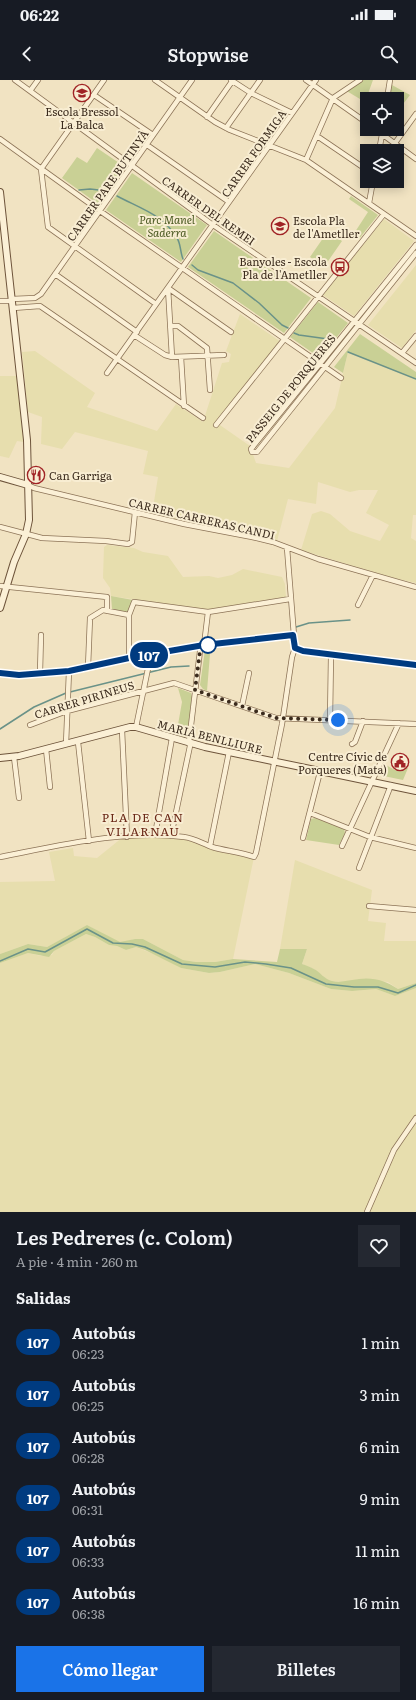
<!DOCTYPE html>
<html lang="es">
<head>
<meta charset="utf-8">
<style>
	:root { --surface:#171b24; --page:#242831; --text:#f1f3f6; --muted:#9ea1a6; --accent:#1a73e8 }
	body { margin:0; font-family:Literata,serif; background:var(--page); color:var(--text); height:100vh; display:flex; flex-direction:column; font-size:15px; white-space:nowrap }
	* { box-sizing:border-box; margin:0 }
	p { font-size:13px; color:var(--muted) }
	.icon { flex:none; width:22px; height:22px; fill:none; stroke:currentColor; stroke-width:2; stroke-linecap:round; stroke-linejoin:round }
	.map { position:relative; height:1132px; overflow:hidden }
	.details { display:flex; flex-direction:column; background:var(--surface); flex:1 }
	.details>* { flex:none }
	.badge { padding:0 8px; border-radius:13px; font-size:14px; line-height:26px }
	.fabs { position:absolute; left:360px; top:12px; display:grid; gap:8px }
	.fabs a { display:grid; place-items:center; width:44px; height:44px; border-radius:0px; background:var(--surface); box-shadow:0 2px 10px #0003; font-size:20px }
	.you { position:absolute; width:20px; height:20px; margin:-10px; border:3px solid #fff; border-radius:50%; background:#1a73e8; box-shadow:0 0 0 6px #1a73e833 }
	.map>.badge { position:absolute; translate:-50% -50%; box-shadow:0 0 0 2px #fff }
	h2 { padding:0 16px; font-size:15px; line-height:36px }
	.round { display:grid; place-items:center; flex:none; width:42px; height:42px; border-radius:0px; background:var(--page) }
	.head { display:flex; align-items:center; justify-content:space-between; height:68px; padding:0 16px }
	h1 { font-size:19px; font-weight:600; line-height:30px }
	.button { display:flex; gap:8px; margin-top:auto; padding:8px 16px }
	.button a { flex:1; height:46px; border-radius:0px; background:var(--accent); color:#fff; font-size:16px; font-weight:600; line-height:46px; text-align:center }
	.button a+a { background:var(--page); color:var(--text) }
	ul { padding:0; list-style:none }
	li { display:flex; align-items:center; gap:12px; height:52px; padding:0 16px }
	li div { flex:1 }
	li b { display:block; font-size:15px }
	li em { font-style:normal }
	li .badge { min-width:44px; font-weight:700; text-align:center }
	.status { display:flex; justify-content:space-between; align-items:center; height:28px; padding:0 20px; background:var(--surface); direction:ltr }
	.status svg { height:11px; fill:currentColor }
	header { display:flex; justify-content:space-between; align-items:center; height:52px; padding:0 16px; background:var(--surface); font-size:18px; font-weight:600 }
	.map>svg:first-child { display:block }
	.farmland { fill:#e7deae }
	.green { fill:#c9d095 }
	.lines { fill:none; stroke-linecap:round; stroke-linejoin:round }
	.stream { stroke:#6a9288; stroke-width:1.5 }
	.street-casing { stroke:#8c7357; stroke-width:6 }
	.secondary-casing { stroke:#6e543b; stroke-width:8 }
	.street { stroke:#fbf0d6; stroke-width:4.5 }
	.secondary { stroke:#fbf0d6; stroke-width:6 }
	.line-casing { stroke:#fff; stroke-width:9 }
	.line { stroke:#003b80; stroke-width:6 }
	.walk { stroke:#3b2b1d; stroke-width:4; stroke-dasharray:0 7.2 }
	.stop-dot { fill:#fff; stroke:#003b80; stroke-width:2 }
	.labels { text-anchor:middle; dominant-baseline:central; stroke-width:4; stroke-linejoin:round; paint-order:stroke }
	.poi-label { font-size:11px; fill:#3b2b1d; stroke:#f8edd2; text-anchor:start }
	.street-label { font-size:11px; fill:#3b2b1d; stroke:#f8edd2 }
	.park-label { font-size:11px; font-style:italic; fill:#4b5922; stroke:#f8edd2 }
	.neighbourhood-label { font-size:12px; letter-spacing:1px; fill:#6b2a19; stroke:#f8edd2 }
</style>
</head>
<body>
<div class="status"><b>06:22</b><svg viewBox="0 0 49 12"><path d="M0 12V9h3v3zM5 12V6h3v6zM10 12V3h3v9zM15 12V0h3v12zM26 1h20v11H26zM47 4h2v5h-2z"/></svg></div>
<header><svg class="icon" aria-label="back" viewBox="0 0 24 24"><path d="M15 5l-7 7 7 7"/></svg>Stopwise<svg class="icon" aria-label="search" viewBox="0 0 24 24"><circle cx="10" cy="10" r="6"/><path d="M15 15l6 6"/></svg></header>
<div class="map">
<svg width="416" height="1132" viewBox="0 0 416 1132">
	<rect width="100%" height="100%" fill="#f1e3c2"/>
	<path class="farmland" d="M384 139 414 161 354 236 323 215Z
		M416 185V250L402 268 368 245Z
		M240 234 281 262 217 343 250 366 256 383 289 388 335 328 348 272 416 299V435H413L411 458 416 461V503L389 497 301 470 312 434 321 431 330 434 350 451 380 461 389 445 366 433 378 410H359L350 412 318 402 316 424 288 419 277 461 254 454 152 434 158 397 143 394 148 371 75 352 62 369 41 364 42 337 28 332 22 272 35 271 95 313 87 327 157 351 176 324 203 342 222 283 229 282 231 274 226 271Z
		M0 296H17L24 362 17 361 9 378 0 376Z
		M107 465 134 468 143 472 168 476 183 497 209 496 218 498 232 495 243 489 282 497 285 504 286 517 207 530 111 516 110 508 103 498 104 467Z
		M155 755 194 760 254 777 233 879 215 882H196L183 880 143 859H135L120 863 87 845 47 867 28 864 0 874V802L55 801 49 772 73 768 74 776 97 778 123 757Z
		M295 780 372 810 368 841 386 843 384 861H416V903L398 909 388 902 360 899 347 902 332 901 326 899 314 889 302 884 307 869H280Z
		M86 854 95 857 109 865 117 866 126 870 136 867 163 878 181 888 209 893 220 892 255 884 289 893 331 909 352 911 376 909 395 916 416 908V1132H0V883L28 873 41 876 52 875 54 871Z"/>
	<path class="green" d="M362 0H373L365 22 345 10Z
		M392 5 410 15 397 32V19H390Z
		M97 68 125 87 98 124 62 98 77 77 87 83Z
		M132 93 207 145 181 182 106 130Z
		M351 116 378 135 359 159 353 155 368 132 349 119Z
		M214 151 311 218 284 253 188 187Z
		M328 151 342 161 324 187 310 177Z
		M318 222 348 243 320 278 290 257Z
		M360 254 416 292V299L348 272 343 293 334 287Z
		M111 516 133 520 128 531 125 532 112 529Z
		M205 570 209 571 210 574 207 611 203 609 200 605Z
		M178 608 191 613 192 617 187 656 184 658 176 656 182 622Z
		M384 684 395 690 397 685 408 688 403 700 379 695Z
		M315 738 344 749 345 753 339 765 306 760 311 739Z
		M87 845 120 862 135 859H143L183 880 196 882H215L233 879 277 882 280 869H307L302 884C306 885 310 887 314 889 320 892 324 899 332 901 341 903 350 900 359 899 374 897 386 901 398 909L416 903V908L395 916 376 909 352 911 331 909 289 893 255 884 220 892 209 893 181 888 145 870 136 867 126 870 117 866 109 865 95 857 86 854 54 871 49 877 28 873 0 883V874L28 864 47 867Z"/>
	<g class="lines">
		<path class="stream" d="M79 110 90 109 108 111
			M117 116C139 128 164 135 177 158 181 164 180 172 183 179
			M192 185 198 190 233 203 259 223 282 245 288 248
			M294 253 299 255 328 259 333 262
			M348 272 416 299
			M296 547 309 543 350 540
			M70 612 171 587 189 586
			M0 649 34 627 66 613
			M0 881 28 869 45 872 87 849 113 863 132 864 145 867 182 884 215 887 245 882 266 884 291 888 326 904 354 907H378L398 913 416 905"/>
		<defs>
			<path id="street" d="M15 0 213 145 416 283
				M155 0 215 42 230 50 306 80 416 156
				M231 0 251 13 292 33
				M306 0 367 43
				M30 11 38 0
				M94 15 153 55
				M387 19 390 0
				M207 37 233 0
				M226 48 260 0
				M375 49 416 79
				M317 56 367 90
				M0 59 100 131 341 298
				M395 63 416 34
				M147 65 229 122
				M379 71 383 49
				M306 80 333 18 360 0
				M41 89 48 147 156 224
				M41 89 104 0
				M369 123 373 101
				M416 165 251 369 252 372H257L416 173
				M55 194 137 252
				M168 208 231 252
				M168 208 172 277
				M12 219 35 218 41 214 192 0
				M0 221H12
				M13 228 40 226 203 338
				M171 246H178L207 268 210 310
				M134 255 165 275 172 277 224 275
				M402 273 416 256
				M181 277 184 326
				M107 293 316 0
				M216 345 384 134
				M28 405 34 408 184 444 252 457 273 462 318 479 416 507
				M0 447 42 458 106 461 128 464 132 462 135 432
				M0 506 107 517V531
				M358 525 373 495
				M295 568 303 571 331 575 416 585
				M129 578V535L134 522 208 532 290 519
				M88 587 90 538 103 530 129 535
				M0 593 19 595 69 591 129 578 204 565 293 555
				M40 593 41 555
				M242 626 249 593
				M330 640 331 575
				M30 645 67 631 174 603 276 638 416 644
				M136 647 151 574
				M122 650 127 757
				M78 662 89 761
				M66 664 69 591
				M352 664 355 662 363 641
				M46 669 50 707
				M14 677 19 718
				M310 733 370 757 416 768
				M155 755 172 658
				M171 756 190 666 189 662 200 571 204 565 208 532
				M303 758 320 692
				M210 766 229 672
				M342 766 399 643
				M0 777C57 766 126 749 184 757 194 758 203 764 212 767 226 771 240 772 254 777L256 773 282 644 292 577 295 568 287 468
				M359 788 391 705
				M369 826 416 830
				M367 1132 394 1070 416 1038"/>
			<path id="secondary" d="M0 112 27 360 29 440 26 454 14 482 0 528
				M0 397 28 405
				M0 678 19 676 130 647H136L205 667 416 711"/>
		</defs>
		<use href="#street" class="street-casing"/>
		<use href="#secondary" class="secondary-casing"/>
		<use href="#street" class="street"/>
		<use href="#secondary" class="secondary"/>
	</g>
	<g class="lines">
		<defs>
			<path id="line" d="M0 593 19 595 69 591 129 578 204 565 293 555 295 568 303 571 416 585"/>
		</defs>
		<use href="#line" class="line-casing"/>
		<use href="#line" class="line"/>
		<path class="walk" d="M208 565H204L200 571 195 610 276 638 338 640"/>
	</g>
	<defs>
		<symbol id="school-ring" viewBox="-11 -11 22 22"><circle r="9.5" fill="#f8edd2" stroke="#a02325" stroke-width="1.5"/><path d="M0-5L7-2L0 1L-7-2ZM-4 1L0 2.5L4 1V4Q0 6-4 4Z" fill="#a02325"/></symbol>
		<symbol id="bus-ring" viewBox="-11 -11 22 22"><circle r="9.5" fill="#f8edd2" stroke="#a02325" stroke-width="1.5"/><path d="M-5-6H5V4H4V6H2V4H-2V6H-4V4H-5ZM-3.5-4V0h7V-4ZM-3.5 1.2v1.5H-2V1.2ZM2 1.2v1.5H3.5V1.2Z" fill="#a02325"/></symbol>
		<symbol id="restaurant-ring" viewBox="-11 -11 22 22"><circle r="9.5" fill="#f8edd2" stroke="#a02325" stroke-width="1.5"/><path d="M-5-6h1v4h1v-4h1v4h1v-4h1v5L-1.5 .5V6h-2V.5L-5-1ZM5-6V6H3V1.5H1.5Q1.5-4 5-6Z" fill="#a02325"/></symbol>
		<symbol id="civic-ring" viewBox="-11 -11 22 22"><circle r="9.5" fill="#f8edd2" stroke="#a02325" stroke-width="1.5"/><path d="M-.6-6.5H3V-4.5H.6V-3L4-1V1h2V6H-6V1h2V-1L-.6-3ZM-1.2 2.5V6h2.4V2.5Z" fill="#a02325"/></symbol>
	</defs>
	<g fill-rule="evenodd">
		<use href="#school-ring" x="72" y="3" width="20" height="20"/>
		<use href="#school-ring" x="270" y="136" width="20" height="20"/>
		<use href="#bus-ring" x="330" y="177" width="20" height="20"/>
		<use href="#restaurant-ring" x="26" y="385" width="20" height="20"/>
		<use href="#civic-ring" x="390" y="672" width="20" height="20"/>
	</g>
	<circle class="stop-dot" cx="208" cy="565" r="8"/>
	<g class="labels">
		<g class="poi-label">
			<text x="82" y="31" text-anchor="middle">Escola Bressol<tspan x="82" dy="13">La Balca</tspan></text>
			<text x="293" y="140">Escola Pla<tspan x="293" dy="13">de l'Ametller</tspan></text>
			<text x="327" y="181" text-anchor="end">Banyoles - Escola<tspan x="327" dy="13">Pla de l'Ametller</tspan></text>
			<text x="49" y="395">Can Garriga</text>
			<text x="387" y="676" text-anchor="end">Centre Cívic de<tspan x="387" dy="13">Porqueres (Mata)</tspan></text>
		</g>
		<g class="street-label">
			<text transform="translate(253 73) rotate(-55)">CARRER FORMIGA</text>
			<text transform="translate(107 105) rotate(-55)">CARRER PARE BUTINYÀ</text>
			<text transform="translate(209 130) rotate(35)">CARRER DEL REMEI</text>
			<text transform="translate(290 308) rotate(-51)">PASSEIG DE PORQUERES</text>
			<text transform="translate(202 438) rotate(13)">CARRER CARRERAS CANDI</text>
			<text transform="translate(84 619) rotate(-17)">CARRER PIRINEUS</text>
			<text transform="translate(210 656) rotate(14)">MARIÀ BENLLIURE</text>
		</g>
		<g class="park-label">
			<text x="167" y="139">Parc Manel<tspan x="167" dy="13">Saderra</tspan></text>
		</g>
		<g class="neighbourhood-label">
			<text x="143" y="737">PLA DE CAN<tspan x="143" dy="14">VILARNAU</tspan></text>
		</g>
	</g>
</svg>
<div class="fabs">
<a><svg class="icon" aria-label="locate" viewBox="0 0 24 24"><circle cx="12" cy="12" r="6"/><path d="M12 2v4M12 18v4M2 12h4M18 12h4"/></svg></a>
<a><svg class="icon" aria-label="layers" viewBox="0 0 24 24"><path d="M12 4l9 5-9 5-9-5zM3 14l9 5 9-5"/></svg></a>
</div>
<div class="you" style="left:338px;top:640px"></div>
<b class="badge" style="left:149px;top:575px;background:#003b80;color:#fff">107</b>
</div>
<section class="details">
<div class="head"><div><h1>Les Pedreres (c. Colom)</h1><p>A pie · 4 min · 260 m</p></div><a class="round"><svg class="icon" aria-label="heart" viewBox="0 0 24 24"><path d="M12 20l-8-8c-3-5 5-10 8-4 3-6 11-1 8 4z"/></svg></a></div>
<h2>Salidas</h2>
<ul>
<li><span class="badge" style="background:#003b80;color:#fff">107</span><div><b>Autobús</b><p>06:23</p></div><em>1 min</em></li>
<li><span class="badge" style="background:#003b80;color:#fff">107</span><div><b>Autobús</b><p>06:25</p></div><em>3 min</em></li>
<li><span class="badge" style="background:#003b80;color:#fff">107</span><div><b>Autobús</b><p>06:28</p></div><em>6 min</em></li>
<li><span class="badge" style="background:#003b80;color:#fff">107</span><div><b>Autobús</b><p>06:31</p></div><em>9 min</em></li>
<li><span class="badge" style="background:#003b80;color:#fff">107</span><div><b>Autobús</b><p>06:33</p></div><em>11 min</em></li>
<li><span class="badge" style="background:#003b80;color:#fff">107</span><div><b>Autobús</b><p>06:38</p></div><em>16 min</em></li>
</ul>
<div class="button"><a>Cómo llegar</a><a>Billetes</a></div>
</section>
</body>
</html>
